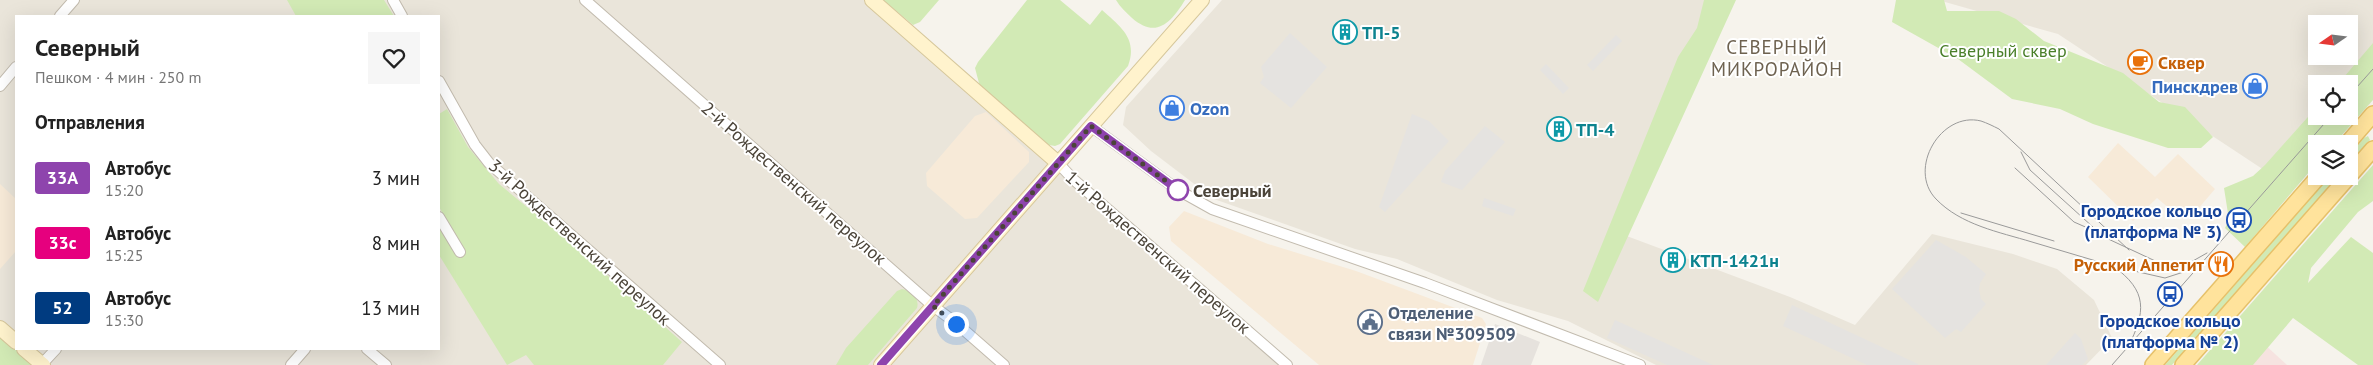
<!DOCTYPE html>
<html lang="ru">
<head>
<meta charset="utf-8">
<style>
	:root { --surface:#fff; --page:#f6f6f6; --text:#222; --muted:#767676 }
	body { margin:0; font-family:"PT Sans",sans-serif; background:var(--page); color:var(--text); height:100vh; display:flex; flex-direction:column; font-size:19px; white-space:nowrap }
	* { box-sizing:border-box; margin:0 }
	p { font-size:16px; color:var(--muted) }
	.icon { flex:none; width:28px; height:28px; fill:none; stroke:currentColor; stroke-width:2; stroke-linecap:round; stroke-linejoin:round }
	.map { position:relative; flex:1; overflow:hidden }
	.details { position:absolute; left:15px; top:15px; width:425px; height:335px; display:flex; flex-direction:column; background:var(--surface); border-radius:0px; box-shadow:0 5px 20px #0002 }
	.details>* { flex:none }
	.badge { padding:0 10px; border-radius:4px; font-size:18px; line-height:32px }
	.needle { width:32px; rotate:256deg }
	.controls { position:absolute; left:2308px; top:15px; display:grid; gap:10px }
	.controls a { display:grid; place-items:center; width:50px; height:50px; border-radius:0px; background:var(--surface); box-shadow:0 5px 20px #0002; font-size:25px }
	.you { position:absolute; width:25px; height:25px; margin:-12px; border:4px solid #fff; border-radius:50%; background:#1a73e8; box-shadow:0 0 0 8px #1a73e833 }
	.map>.badge { position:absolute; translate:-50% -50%; box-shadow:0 0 0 2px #fff }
	h2 { padding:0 20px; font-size:19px; line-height:45px }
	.round { display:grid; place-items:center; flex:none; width:52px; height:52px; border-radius:0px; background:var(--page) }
	.summary { display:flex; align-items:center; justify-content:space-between; height:85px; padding:0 20px }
	h1 { font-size:24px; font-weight:700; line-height:38px }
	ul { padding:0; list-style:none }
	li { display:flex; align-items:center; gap:15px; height:65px; padding:0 20px }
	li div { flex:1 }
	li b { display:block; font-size:19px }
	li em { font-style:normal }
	li .badge { min-width:55px; font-weight:700; text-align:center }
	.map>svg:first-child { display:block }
	.residential { fill:#eae5da; fill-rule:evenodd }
	.commercial { fill:#f7ead8 }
	.industrial { fill:#e6e2dd }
	.medical { fill:#f6e3e0 }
	.green { fill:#d2eab5 }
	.parking { fill:#e5e3e0 }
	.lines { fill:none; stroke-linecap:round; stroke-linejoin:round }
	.street-casing { stroke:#c2bbae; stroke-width:12 }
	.secondary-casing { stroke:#d6c79b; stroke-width:16 }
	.primary-casing { stroke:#e6c16a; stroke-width:18 }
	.street { stroke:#fff; stroke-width:10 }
	.secondary { stroke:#fff3cd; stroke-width:14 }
	.primary { stroke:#ffe39c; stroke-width:15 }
	.tram { stroke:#9a9a9a; stroke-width:1 }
	.line-casing { stroke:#fff; stroke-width:11 }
	.line { stroke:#8e44ad; stroke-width:8 }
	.walk { stroke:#4b4439; stroke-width:5; stroke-dasharray:0 9 }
	.stop-dot { fill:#fff; stroke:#8e44ad; stroke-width:2.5 }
	.labels { text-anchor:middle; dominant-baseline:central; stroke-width:4; stroke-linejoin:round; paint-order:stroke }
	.culture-label { font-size:18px; font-weight:bold; fill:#0d838f; stroke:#fff; text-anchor:start }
	.park-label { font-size:18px; fill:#4a7f2a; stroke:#fff }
	.food-label { font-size:18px; font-weight:bold; fill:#c56008; stroke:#fff; text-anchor:start }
	.shop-label { font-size:18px; font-weight:bold; fill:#366cbe; stroke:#fff; text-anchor:end }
	.street-label { font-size:18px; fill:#4b4439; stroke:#fff }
	.stop-label { font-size:18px; font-weight:bold; fill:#4b4439; stroke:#fff; text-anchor:start }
	.transit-label { font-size:18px; font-weight:bold; fill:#164399; stroke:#fff; text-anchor:end }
	.service-label { font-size:18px; font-weight:bold; fill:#4e5e75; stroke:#fff; text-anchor:start }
	.neighbourhood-label { font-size:19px; letter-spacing:1px; fill:#6e6250; stroke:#fff }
</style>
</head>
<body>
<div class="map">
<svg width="2373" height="365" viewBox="0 0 2373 365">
	<rect width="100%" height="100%" fill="#f6f3ec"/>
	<path class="residential" d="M0 0H869L1083 182 1290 365H0ZM16 16H439V349H16Z
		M1222 0H1732L1616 232 1790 297 1855 325 1932 234 2013 254 2057 269 2094 300 2112 338 2086 365H1656L1568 321 1497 300 1397 259 1355 249 1214 199 1151 151 1123 125 1126 107Z
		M1938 0H2373V53L2345 84H2316V116L2267 172 2058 34ZM2316 24H2349V56H2316Z"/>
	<path class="commercial" d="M986 112 1029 152V162L977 218 965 219 927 186 926 173 975 116Z
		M2118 143 2155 177 2178 154 2215 189 2191 217 2182 219 2157 198 2133 221 2088 177Z
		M0 184 16 199V251L0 269Z
		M1184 211 1268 244 1356 271 1482 318 1486 324 1473 365H1319L1171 241 1169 227Z"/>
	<path class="industrial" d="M1495 324 1540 342 1531 365H1481Z"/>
	<path class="medical" d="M2263 343 2287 365H2244Z"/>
	<path class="green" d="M287 0H384L394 16H296Z
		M883 0H939L920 22 913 25Z
		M1027 0H1060L1090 25 1102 10C1121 27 1138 39 1128 66L1060 144 1055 146 1043 144 980 87 975 68 978 62Z
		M1116 0H1185C1171 23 1156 39 1132 18 1126 12 1120 7 1116 0Z
		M1704 0H1736L1598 302 1583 291 1678 57 1697 28Z
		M1896 0H1944L1947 11H1999L2016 19 2044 41 2123 73 2159 102 2185 107 2213 137 2201 148H2168L2093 124 2060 109 2012 99 1958 59 1892 22Z
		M2373 43V100L2334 144H2316V164L2245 247 2225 228 2229 220 2224 188 2253 176 2265 165 2316 108V116H2349V84H2338Z
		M447 109 468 147 499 184 571 243 682 342 663 365H534L526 355 507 365 439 255V232L449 224 439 207V114Z
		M2368 136 2370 140 2349 164V155L2364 138Z
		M2373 165V201L2358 212 2311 268 2308 283 2351 237 2373 253V365H2358L2293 318 2253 365H2197Z
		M2330 176H2338L2172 365H2165Z
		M902 289C911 291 920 298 917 308L868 365H836L846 348 897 291Z
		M0 336 33 365H0Z"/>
	<path class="parking" d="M1290 33 1327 67 1291 108 1260 83 1264 77 1261 67Z
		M1616 35 1622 41 1593 71 1587 65Z
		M1546 64 1569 88 1563 94 1540 70Z
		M1412 114 1429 121 1449 141 1385 212 1379 207Z
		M1485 126 1505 142 1462 190 1441 182 1445 171Z
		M1484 198 1516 209 1513 216 1482 206Z
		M1936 240 1966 257 1986 274 1980 283 1979 290 1981 299 1986 304 1961 332 1956 329 1945 338 1892 289Z
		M1792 305 1918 364V365H1867L1783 326Z
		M1615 320 1713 365H1667L1607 338Z
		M2075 333 2081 339 2088 359 2082 365H2046Z"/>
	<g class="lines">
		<defs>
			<path id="street" d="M393 0 402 16
				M585 0 933 306 956 323 1004 365
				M60 16 74 0
				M439 81 475 145 489 163 720 365
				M0 86 16 67
				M1091 126 1178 190 1212 209 1425 283 1640 365
				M1058 163 1074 180 1287 365
				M439 217 460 252
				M367 349 386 365
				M42 364 56 349
				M291 365 305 349"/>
			<path id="secondary" d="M872 0 1058 163
				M0 328 16 342
				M24 349 43 365
				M881 365 1202 0"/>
			<path id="primary" d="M2347 144 2373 114
				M2153 365 2319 176
				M2183 365 2373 149"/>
		</defs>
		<use href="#street" class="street-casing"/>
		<use href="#secondary" class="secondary-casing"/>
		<use href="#primary" class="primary-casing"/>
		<use href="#street" class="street"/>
		<use href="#secondary" class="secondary"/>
		<use href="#primary" class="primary"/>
		<path class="tram" d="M2349 96 2373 69
			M2021 152 2030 170 2104 237 2166 266H2179L2191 262 2207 253
			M2015 168 2074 222 2090 229
			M1961 213 2054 241
			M2121 268 2165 278 2196 268
			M2128 347C2146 312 2148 291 2113 266 2086 258 2059 250 2032 242 1999 232 1961 225 1936 199 1907 169 1941 111 1981 121 1987 123 1993 126 1999 129L2129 250
			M2112 365 2331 116"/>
	</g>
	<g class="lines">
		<defs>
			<path id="line" d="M881 365 1091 126 1178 190"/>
		</defs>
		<use href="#line" class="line-casing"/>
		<use href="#line" class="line"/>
		<path class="walk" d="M956 324 933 306 1091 126 1178 190"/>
	</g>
	<defs>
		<symbol id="building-ring" viewBox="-11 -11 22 22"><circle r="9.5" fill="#fff" stroke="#0f9aa8" stroke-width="1.5"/><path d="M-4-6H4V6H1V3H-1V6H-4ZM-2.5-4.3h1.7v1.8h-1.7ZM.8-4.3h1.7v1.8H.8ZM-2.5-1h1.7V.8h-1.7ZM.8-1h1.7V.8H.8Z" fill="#0f9aa8"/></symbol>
		<symbol id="cafe-ring" viewBox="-11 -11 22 22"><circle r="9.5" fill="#fff" stroke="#e8710a" stroke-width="1.5"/><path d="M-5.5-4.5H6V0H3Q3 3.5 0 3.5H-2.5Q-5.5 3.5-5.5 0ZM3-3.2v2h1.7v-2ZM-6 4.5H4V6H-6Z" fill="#e8710a"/></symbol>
		<symbol id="shop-ring" viewBox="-11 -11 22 22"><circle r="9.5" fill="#fff" stroke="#3f7fe0" stroke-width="1.5"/><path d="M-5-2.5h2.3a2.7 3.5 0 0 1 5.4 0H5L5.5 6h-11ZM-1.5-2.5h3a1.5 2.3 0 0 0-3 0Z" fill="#3f7fe0"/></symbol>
		<symbol id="bus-ring" viewBox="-11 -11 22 22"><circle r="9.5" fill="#fff" stroke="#1a4fb4" stroke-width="1.5"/><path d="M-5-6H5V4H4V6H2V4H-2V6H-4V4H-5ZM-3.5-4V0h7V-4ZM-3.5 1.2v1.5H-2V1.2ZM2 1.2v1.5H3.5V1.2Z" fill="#1a4fb4"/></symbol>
		<symbol id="restaurant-ring" viewBox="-11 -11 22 22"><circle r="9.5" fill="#fff" stroke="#e8710a" stroke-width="1.5"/><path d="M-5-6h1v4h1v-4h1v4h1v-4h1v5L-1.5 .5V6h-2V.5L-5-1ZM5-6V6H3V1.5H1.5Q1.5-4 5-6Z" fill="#e8710a"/></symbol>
		<symbol id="civic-ring" viewBox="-11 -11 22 22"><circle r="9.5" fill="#fff" stroke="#5c6f8a" stroke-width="1.5"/><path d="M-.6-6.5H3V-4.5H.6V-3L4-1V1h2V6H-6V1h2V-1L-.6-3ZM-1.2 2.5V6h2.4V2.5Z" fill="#5c6f8a"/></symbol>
	</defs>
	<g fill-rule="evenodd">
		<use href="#building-ring" x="1331" y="18" width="28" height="28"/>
		<use href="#cafe-ring" x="2126" y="48" width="28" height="28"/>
		<use href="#shop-ring" x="2241" y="72" width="28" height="28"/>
		<use href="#shop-ring" x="1158" y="94" width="28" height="28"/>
		<use href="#building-ring" x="1545" y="115" width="28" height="28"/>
		<use href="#bus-ring" x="2225" y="206" width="28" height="28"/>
		<use href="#building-ring" x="1659" y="246" width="28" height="28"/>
		<use href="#restaurant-ring" x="2207" y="250" width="28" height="28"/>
		<use href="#bus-ring" x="2156" y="280" width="28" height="28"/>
		<use href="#civic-ring" x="1356" y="308" width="28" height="28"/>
	</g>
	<circle class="stop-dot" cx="1178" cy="190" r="10"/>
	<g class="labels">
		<g class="culture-label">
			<text x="1362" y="32">ТП-5</text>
			<text x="1576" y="129">ТП-4</text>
			<text x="1690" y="260">КТП-1421н</text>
		</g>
		<g class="park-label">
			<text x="2003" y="50">Северный сквер</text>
		</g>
		<g class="food-label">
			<text x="2158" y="62">Сквер</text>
			<text x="2204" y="264" text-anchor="end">Русский Аппетит</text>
		</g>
		<g class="shop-label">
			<text x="2238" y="86">Пинскдрев</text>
			<text x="1190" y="108" text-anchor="start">Ozon</text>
		</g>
		<g class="street-label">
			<text transform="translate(794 183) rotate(41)">2-й Рождественский переулок</text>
			<text transform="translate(580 242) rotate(42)">3-й Рождественский переулок</text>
			<text transform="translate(1158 252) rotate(41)">1-й Рождественский переулок</text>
		</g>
		<g class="stop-label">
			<text x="1193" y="190">Северный</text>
		</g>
		<g class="transit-label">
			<text x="2222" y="210">Городское кольцо<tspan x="2222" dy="21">(платформа № 3)</tspan></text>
			<text x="2170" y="320" text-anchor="middle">Городское кольцо<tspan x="2170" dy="21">(платформа № 2)</tspan></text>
		</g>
		<g class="service-label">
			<text x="1388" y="312">Отделение<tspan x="1388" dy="21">связи №309509</tspan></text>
		</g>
		<g class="neighbourhood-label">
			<text x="1777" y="47">СЕВЕРНЫЙ<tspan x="1777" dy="22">МИКРОРАЙОН</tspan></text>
		</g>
	</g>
</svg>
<div class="controls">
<a><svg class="needle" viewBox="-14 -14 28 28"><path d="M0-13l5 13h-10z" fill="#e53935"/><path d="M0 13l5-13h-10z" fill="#767676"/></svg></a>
<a><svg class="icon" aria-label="locate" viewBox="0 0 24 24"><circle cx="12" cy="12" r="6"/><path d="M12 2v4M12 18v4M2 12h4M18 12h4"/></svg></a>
<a><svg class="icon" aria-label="layers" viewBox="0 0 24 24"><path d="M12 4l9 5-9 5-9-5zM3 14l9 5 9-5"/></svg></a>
</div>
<div class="you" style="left:956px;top:324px"></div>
<section class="details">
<div class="summary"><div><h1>Северный</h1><p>Пешком · 4 мин · 250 m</p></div><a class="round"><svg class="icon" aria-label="heart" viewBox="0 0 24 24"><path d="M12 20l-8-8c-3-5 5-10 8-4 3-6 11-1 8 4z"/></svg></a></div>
<h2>Отправления</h2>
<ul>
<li><span class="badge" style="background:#8e44ad;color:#fff">33А</span><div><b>Автобус</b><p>15:20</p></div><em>3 мин</em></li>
<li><span class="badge" style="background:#e6007e;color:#fff">33с</span><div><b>Автобус</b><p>15:25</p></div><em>8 мин</em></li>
<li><span class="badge" style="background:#003b80;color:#fff">52</span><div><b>Автобус</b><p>15:30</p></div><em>13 мин</em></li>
</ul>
</section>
</div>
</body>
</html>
